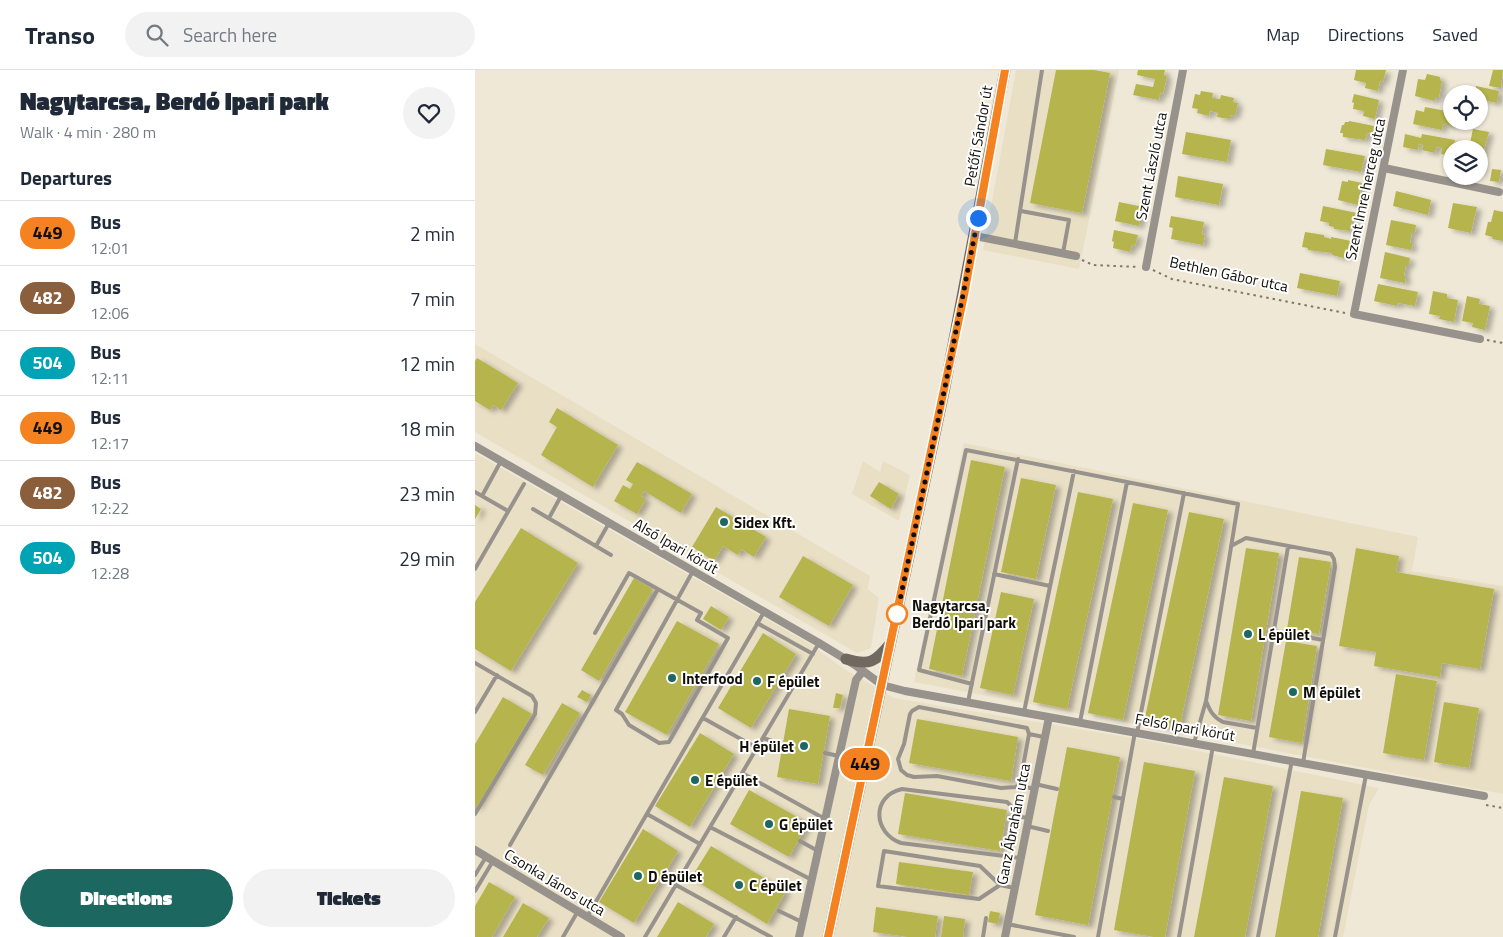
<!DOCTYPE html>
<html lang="en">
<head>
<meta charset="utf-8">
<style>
	:root { --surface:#fff; --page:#f2f2f3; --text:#1f2937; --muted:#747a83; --line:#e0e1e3; --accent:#1c675f }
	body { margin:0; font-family:"Titillium Web",sans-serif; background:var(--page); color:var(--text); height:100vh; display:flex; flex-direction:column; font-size:19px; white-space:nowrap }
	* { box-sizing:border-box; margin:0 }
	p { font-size:16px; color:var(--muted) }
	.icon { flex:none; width:28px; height:28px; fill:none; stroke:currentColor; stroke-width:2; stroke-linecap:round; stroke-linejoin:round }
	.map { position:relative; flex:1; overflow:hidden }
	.sheet { display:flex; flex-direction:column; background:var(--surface); width:475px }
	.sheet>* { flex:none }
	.badge { padding:0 10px; border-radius:16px; font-size:18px; line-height:32px }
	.tools { position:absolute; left:968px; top:15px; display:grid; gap:10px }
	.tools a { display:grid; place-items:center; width:45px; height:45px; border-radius:50%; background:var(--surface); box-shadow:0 1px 4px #0004; font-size:25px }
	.you { position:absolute; width:25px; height:25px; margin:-12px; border:4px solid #fff; border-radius:50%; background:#1a73e8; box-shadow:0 0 0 8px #1a73e833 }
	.map>.badge { position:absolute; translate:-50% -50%; box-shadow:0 0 0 2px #fff }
	h2 { padding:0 20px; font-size:19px; line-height:45px }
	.round { display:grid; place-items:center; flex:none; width:52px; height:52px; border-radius:26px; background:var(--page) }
	.summary { display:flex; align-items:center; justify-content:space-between; height:85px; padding:0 20px }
	h1 { font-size:24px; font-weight:800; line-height:38px }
	.action { display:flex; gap:10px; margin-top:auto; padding:10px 20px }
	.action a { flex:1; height:58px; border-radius:30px; background:var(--accent); color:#fff; font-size:20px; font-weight:800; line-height:58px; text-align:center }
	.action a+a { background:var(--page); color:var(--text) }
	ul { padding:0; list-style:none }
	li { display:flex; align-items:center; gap:15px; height:65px; padding:0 20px; border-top:1px solid var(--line) }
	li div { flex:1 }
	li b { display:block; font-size:19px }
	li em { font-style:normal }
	li .badge { min-width:55px; font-weight:700; text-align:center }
	header { display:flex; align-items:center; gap:30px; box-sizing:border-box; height:70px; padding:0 25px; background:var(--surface); border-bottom:1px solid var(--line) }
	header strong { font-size:24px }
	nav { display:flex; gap:28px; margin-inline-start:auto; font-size:18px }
	.search { width:350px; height:45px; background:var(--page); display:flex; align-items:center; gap:12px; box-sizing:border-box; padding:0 18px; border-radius:28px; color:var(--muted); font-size:19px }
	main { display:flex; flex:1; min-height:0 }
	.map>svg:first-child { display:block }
	.built { fill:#e9dfc5 }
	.building { fill:#b5b44e; filter:url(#shadow) }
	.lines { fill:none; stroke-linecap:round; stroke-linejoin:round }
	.path { stroke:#7e796d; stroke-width:2; stroke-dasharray:2.5 4; stroke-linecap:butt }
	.lane { stroke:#98928c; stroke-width:4 }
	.street { stroke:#98928c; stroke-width:8 }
	.secondary { stroke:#716960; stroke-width:11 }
	.line-casing { stroke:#fff; stroke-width:11 }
	.line { stroke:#f58220; stroke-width:8 }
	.walk { stroke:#110e08; stroke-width:5; stroke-dasharray:0 9 }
	.poi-dot { fill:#1c675f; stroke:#fff; stroke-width:2 }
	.stop-dot { fill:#fff; stroke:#f58220; stroke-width:2.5 }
	.labels { text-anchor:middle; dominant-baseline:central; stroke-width:4; stroke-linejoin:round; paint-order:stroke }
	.street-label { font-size:15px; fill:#110e08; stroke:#fff }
	.poi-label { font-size:15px; font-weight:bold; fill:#110e08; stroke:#fff; text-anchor:start }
	.stop-label { font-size:15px; font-weight:bold; fill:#110e08; stroke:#fff; text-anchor:start }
</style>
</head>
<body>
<header>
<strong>Transo</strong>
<div class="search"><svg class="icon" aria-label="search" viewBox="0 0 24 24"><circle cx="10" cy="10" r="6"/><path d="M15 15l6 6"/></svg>Search here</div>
<nav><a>Map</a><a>Directions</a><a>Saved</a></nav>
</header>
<main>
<section class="sheet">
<div class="summary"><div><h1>Nagytarcsa, Berdó Ipari park</h1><p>Walk · 4 min · 280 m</p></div><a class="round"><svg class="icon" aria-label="heart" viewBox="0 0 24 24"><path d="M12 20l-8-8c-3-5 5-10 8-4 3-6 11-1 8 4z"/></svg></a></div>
<h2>Departures</h2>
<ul>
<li><span class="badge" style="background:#f58220;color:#111">449</span><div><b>Bus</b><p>12:01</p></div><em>2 min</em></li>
<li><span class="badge" style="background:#8b5e3c;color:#fff">482</span><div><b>Bus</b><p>12:06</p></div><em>7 min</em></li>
<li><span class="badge" style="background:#00a3b4;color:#fff">504</span><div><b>Bus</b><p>12:11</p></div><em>12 min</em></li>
<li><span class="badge" style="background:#f58220;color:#111">449</span><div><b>Bus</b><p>12:17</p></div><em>18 min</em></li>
<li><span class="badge" style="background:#8b5e3c;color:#fff">482</span><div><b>Bus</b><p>12:22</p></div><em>23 min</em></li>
<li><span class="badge" style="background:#00a3b4;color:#fff">504</span><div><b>Bus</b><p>12:28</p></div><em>29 min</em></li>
</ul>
<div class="action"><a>Directions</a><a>Tickets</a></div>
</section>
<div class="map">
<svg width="1028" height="867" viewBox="0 0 1028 867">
	<defs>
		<filter id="shadow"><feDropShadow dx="5" dy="3" stdDeviation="2.5" flood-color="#0004"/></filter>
	</defs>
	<rect width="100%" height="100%" fill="#efe8d6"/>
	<path class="built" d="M541 0H644L604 199 508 180Z
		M0 274 395 506 393 519 404 528 396 578 382 583 0 362Z
		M489 373 943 467 937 501 1028 516V724L439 612Z
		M0 383 335 574 371 600 419 628 670 670 904 718 894 735 868 867H0Z
		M388 391 405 402 408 391 435 405 424 451 377 424Z"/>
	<path class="building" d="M581 0H619L635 3 607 143 555 133Z
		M663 0H690L689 5 692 6 688 24 685 23 684 30 658 25 661 14 678 17 680 9 662 5Z
		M881 0H911L908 12 905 11 903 21 890 18 891 13 879 10Z
		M1018 0H1028L1026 18 1014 16Z
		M952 4 965 7V10L967 11 964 27H961L960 31 940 26 943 9 950 10Z
		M1001 16 1024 21 1022 33 1004 29V24H1000Z
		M726 21 738 23 737 28 745 29 746 25 759 28 758 32 763 33 760 46 755 45V49L742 47 743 43 735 41 734 46 722 43 723 39 717 38 720 24 725 25Z
		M879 24 904 30 900 49 888 46 889 41 878 39 879 33 877 32Z
		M950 37 976 42 977 56 968 54 967 60 938 54 941 40 949 42Z
		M874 51 899 56 898 64 892 63 890 70 868 67V63H865L867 55H869L870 52H874Z
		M998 59 1014 62 1006 90 1008 91 1005 105H1004V79H996L997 73H995Z
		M711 62 756 70 752 92 707 84Z
		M930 64 946 68 947 64 980 70 978 79H976V86L966 84 967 78 961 77 960 83 947 80 948 75 944 74 943 80 928 77Z
		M851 79 890 86 886 102 848 95Z
		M1017 99 1026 100 1024 112 1015 111Z
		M703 106 748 114 744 135 700 127Z
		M873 110 887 113 883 135 863 130 867 111 873 112Z
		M921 121 956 130 953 145 918 136Z
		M644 132 668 137 664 156 640 151Z
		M978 133 1002 137 996 163 973 158Z
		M848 136 882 143 880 152 877 151 875 161 859 159V157L854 156V153L845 151Z
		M1019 140 1028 142V171L1017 169 1018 167 1010 165 1013 152H1016Z
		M696 146 729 152 727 164 730 165 728 175 696 169 698 158 694 157Z
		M916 150 941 155 940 162H937L935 173H938L936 180 911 175Z
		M639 160 663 165 660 176 657 175 655 182 638 178 639 172 637 171Z
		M830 162 849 165V167L856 169V167L876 171 873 186 870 185 869 188 857 185V183L833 180V178L827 177Z
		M910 182 935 188 934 195H931L929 205 931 206 930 213 905 208Z
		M825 203 865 211 862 226 822 218Z
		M903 214 943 222 940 236 923 233 922 236 899 231Z
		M958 221 972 224V228L983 230 979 252 964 249 965 246 954 244Z
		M992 226 1005 229 1004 234 1015 236 1010 260 997 257 998 253 987 251Z
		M2 288 43 313 26 340 18 335 15 340 0 331V291Z
		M82 338 143 375 118 417 66 385 82 357 74 352Z
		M496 390 530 397 487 606 454 599Z
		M162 392 217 424 206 443 169 421 166 426 171 429 162 444 139 431 148 415 155 419 158 414 151 410Z
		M546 408 581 415 561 509 526 502Z
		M404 412 424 424 416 439 395 426Z
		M603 422 638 429 592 639 558 632Z
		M658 433 693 440 648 650 613 643Z
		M0 435 6 439 0 449Z
		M241 437 291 467 279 487 266 479 263 485 248 476 239 491 217 477Z
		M714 442 749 449 704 660 669 652Z
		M46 458 103 493 36 601 0 579V532Z
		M771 478 804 483 776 651 743 645Z
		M881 478 924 486 921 502 1019 519 1005 599 967 593 965 607 899 596 901 582 864 576Z
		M328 486 378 515 354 556 304 527Z
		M824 487 856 492 844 564 812 559Z
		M159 508 178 519 124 611 106 600Z
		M526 522 559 529 538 625 505 618Z
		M236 536 254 547 246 560 228 549Z
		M202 551 244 574 192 665 150 642Z
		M288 563 321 584 276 658 243 638Z
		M811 571 842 576 827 673 794 667Z
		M921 604 962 611 949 690 908 683Z
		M107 620 116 625 112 632 102 627Z
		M361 623 368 625 365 638H358Z
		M28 627 57 644 0 740V674Z
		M969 632 1004 638 994 698 959 692Z
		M87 633 105 643 68 705 50 695Z
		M314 639 355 646 343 714 302 707Z
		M442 649 543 667 536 711 434 693Z
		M225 663 259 684 215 757 180 736Z
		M592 677 645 687 613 855 560 845Z
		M669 692 720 701 690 867H679L639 860Z
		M749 707 798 716 770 867H719Z
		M274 720 333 753 314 787 255 754Z
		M826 721 868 728 843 867H800Z
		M430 723 532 740 525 781 423 764Z
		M168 759 203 781 159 853 124 832Z
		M236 776 311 821 292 854 216 808Z
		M424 792 498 802 494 825 421 814Z
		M14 812 40 827 17 867H0V836Z
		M203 832 239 854 231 867H182Z
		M48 833 74 848 62 867H28Z
		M401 837 463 846 460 867H433L398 862Z
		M515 841 525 843 523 854 513 852Z
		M469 846 490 849 488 867H466Z"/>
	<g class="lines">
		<path class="path" d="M607 190 618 195 664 197
			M678 200 697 209 870 243
			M1012 270 1028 273
			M1011 735 1028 738"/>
		<path class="lane" d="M546 141 594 150 588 183
			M540 173 567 0
			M0 422 33 441
			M7 426 26 391
			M58 439 136 485
			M74 448 86 426
			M121 476 134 453
			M756 476 771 468 856 484 859 489 860 497 828 693
			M0 499 49 414
			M519 504 575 516
			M282 553 338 584
			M799 561 848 570
			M120 563 154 503 226 543 222 550 253 568 194 672 184 673 154 655 147 644 141 640 202 530 218 501
			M0 593 57 626 61 633 60 644 0 744
			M497 614 444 600 491 380 763 434 731 631 719 673
			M731 631C735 641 738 647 748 652L782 658
			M493 632 543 389
			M444 637 552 658 554 664 545 713 541 717 526 718 462 706 439 707 432 705 426 700 423 689 429 674 435 644 437 641Z
			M0 642 22 605
			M549 642 599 401
			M228 648 282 678
			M605 652 652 412
			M662 663 709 423
			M554 664 569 667
			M288 668 306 674
			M350 683 364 686
			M778 684 813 477
			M267 703 350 749
			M560 714 582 719
			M544 715 559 719
			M639 727 648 729
			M172 744 225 774
			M552 756 573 761
			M235 757 337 810
			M325 771 343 781
			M35 775 183 519
			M545 788 426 773C398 763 396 726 427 719L532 732 547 747 553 748
			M0 805 11 787
			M201 815 296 867
			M525 815 504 829 403 816 409 781 505 796 525 815 539 818
			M0 821 18 791
			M304 841 327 852
			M112 847 289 542
			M532 854 599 867
			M88 867 103 841
			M170 867 344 573
			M249 867 261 847
			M508 867 511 848
			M623 867 660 662
			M704 867 738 676
			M783 867 817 690
			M860 867 891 705"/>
		<path class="street" d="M928 0 879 244 1005 269
			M909 98 1024 122
			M500 166 601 186
			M671 197 708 0
			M0 376 344 573 380 595 407 615 430 621 1009 726
			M0 780 146 867
			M324 867 381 610 388 601
			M530 867 574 647"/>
		<path class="secondary" d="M371 589C395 596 400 592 415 574
			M353 867 470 317 530 0"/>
	</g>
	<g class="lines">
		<defs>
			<path id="line" d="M353 867 489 225 530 0"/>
		</defs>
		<use href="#line" class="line-casing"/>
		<use href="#line" class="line"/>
		<path class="walk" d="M422 544 470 317 503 148"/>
	</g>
	<g class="poi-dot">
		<circle cx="249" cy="452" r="5"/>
		<circle cx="773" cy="564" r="5"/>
		<circle cx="197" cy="608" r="5"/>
		<circle cx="282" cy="611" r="5"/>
		<circle cx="818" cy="622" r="5"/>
		<circle cx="329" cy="676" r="5"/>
		<circle cx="220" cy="710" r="5"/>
		<circle cx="294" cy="754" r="5"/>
		<circle cx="163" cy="806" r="5"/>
		<circle cx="264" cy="815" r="5"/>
	</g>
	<circle class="stop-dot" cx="422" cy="544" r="10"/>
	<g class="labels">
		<g class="street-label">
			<text transform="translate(503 66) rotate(-80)">Petőfi Sándor út</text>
			<text transform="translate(676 96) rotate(-79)">Szent László utca</text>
			<text transform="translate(890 119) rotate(-78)">Szent Imre herceg utca</text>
			<text transform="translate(754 204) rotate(12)">Bethlen Gábor utca</text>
			<text transform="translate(201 476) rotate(30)">Alsó Ipari körút</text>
			<text transform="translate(710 657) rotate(10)">Felső Ipari körút</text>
			<text transform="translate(538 754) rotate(-79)">Ganz Ábrahám utca</text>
			<text transform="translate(80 812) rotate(31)">Csonka János utca</text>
		</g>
		<g class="poi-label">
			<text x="259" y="452">Sidex Kft.</text>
			<text x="783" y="564">L épület</text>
			<text x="207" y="608">Interfood</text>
			<text x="292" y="611">F épület</text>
			<text x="828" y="622">M épület</text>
			<text x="319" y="676" text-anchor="end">H épület</text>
			<text x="230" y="710">E épület</text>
			<text x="304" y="754">G épület</text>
			<text x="173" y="806">D épület</text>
			<text x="274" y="815">C épület</text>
		</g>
		<g class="stop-label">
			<text x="437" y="535">Nagytarcsa,<tspan x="437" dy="17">Berdó Ipari park</tspan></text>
		</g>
	</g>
</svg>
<div class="tools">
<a><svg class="icon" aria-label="locate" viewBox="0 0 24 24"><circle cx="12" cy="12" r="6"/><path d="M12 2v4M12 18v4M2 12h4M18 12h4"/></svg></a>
<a><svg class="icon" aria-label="layers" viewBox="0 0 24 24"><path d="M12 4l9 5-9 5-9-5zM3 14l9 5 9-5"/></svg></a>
</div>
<div class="you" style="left:503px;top:148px"></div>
<b class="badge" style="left:390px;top:694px;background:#f58220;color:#111">449</b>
</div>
</main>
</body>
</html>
